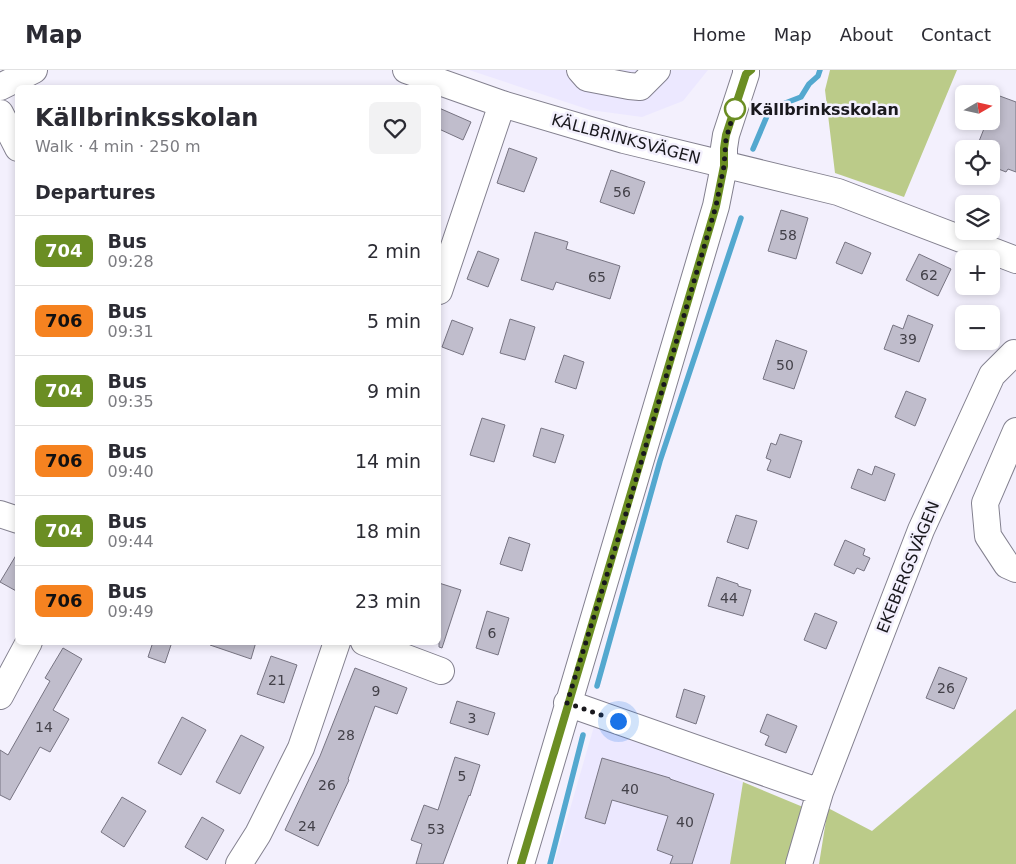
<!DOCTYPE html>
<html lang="en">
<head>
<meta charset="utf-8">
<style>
	:root { --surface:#fff; --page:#f2f2f3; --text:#2b2b33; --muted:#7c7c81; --line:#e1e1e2 }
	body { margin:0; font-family:"DejaVu Sans",sans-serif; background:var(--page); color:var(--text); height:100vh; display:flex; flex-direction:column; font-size:19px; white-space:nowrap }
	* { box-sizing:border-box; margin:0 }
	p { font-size:16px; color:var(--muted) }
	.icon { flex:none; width:28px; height:28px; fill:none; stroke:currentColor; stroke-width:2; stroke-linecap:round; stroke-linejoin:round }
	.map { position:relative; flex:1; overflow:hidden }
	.details { position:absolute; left:15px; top:15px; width:426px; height:560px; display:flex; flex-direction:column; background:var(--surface); border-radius:8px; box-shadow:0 2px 8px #0003 }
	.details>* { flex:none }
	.badge { padding:0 10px; border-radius:8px; font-size:18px; line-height:32px }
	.needle { width:32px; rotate:81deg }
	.tools { position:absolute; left:955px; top:15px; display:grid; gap:10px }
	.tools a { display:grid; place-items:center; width:45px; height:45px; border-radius:8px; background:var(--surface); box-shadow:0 2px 8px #0003; font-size:25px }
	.you { position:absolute; width:25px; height:25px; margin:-12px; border:4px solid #fff; border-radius:50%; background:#1a73e8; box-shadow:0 0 0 8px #1a73e833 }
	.map>.badge { position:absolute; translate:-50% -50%; box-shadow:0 0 0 2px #fff }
	h2 { padding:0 20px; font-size:19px; line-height:45px }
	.round { display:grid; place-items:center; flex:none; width:52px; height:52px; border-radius:8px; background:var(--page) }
	.summary { display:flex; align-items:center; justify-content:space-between; height:85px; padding:0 20px }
	h1 { font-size:24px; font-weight:700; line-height:38px }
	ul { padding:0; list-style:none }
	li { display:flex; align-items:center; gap:15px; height:70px; padding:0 20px; border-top:1px solid var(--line) }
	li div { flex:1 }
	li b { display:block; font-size:19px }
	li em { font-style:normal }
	li .badge { min-width:55px; font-weight:700; text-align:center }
	header { display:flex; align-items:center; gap:30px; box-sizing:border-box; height:70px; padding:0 25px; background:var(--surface); border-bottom:1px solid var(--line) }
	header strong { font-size:24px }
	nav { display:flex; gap:28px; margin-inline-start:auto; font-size:18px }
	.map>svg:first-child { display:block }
	.built { fill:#ece8ff }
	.green { fill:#bbcb89 }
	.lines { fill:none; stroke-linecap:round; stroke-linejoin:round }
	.stream { stroke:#53a8cf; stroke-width:5.5 }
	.building { fill:#c0bdcc; stroke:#777482 }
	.minor-casing { stroke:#83808f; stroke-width:28 }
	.minor { stroke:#fff; stroke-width:26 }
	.line-casing { stroke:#fff; stroke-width:11 }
	.line { stroke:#6b8e23; stroke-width:8 }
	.walk { stroke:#19181d; stroke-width:5; stroke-dasharray:0 9 }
	.stop-dot { fill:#fff; stroke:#6b8e23; stroke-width:2.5 }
	.labels { text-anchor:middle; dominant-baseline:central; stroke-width:5; stroke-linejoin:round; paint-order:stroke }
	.number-label { font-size:14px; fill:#434149 }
	.stop-label { font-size:16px; font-weight:bold; fill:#19181d; stroke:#f3f0fd; text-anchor:start }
	.street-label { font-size:16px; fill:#19181d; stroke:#f3f0fd }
</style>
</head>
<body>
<header>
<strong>Map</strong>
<nav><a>Home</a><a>Map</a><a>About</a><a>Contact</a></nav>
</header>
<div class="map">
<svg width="1016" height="794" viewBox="0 0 1016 794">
	<rect width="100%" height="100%" fill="#f3f0fd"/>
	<path class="built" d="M469 0H708L683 31 642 47 590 40Z
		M595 653 743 712 730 794H554Z"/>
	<path class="green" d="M830 0H957L904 127 835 103 825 20Z
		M1016 639V794H819L828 738 872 761Z
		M743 712 803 737 790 794H730Z"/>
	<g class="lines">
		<path class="stream" d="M753 79 770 39 801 27 809 14 818 6 820 0
			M597 616 660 391 741 148
			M550 794 583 665"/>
	</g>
	<path class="building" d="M997 25 1016 32V102L1008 99 1006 102 991 96V79H976L987 51H991V40Z
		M439 38 471 52 463 70 439 59Z
		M509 78 537 88 524 122 497 113Z
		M611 100 645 112 634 144 600 132Z
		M781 140 808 148 796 189 768 181Z
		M535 162 568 172 566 179 620 196 610 229 556 212 553 220 521 210Z
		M845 172 871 183 862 204 836 193Z
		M478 181 499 189 488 217 467 209Z
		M919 184 951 199 938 226 906 210Z
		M908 245 933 255 919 292 884 279 893 255 903 259Z
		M510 249 535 257 525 290 500 283Z
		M452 250 473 258 463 285 442 277Z
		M776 270 807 281 794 319 763 309Z
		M564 285 584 292 576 319 555 312Z
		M906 321 926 329 915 356 895 347Z
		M482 348 505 355 494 392 470 385Z
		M541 358 564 365 555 393 533 386Z
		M780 364 802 371 790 408 767 400 771 390 766 388 771 373 776 375Z
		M875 396 895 404 885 431 851 418 858 399 872 405Z
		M736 445 757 451 748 479 727 472Z
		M509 467 530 474 522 501 500 494Z
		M845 470 865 479 863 485 870 488 864 501 857 498 854 504 834 495Z
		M18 482V522L0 512Z
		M717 507 738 514V516L751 520 743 546 708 536Z
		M439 513 461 520 442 578 439 577Z
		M487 541 509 548 498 585 476 578Z
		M815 543 837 552 826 579 804 570Z
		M153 572H172L165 593 148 587Z
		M211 572H256L251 589 210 575Z
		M63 578 82 589 53 640 69 649 50 682 40 677 10 730 0 725V680L8 685 50 611 45 608Z
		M271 586 297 595 284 633 257 624Z
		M939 597 967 608 954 639 926 628Z
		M355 598 407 618 397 644 375 636 348 709 349 710 318 776 285 760 320 686Z
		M684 619 705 626 696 654 676 647Z
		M457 631 495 643 488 665 450 653Z
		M767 644 797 656 786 683 765 675 769 666 760 662Z
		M182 647 206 660 181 705 158 693Z
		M241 665 264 677 240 724 216 712Z
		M455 687 480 695 470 726 469 725 443 794H416L422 774 411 770 424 735 438 740Z
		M602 688 670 708V709L714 724 692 794H670L673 786 657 780 668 746 612 730 605 754 585 748Z
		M122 727 146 741 124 777 101 762Z
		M202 747 224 760 207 790 185 777Z"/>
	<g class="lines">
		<defs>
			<path id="minor" d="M406 0 502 34 624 70 838 122 1016 190
				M580 0 587 8 629 16 640 17 657 0
				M0 17 34 0
				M0 43 18 78
				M439 221 502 34
				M1016 361 985 433 988 466 1007 495 1016 499
				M0 444 18 450
				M364 572 441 601
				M0 626 29 572
				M567 633 820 722 921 460 992 305 1014 283
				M239 794 258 764 301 678 337 572
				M521 794 716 136 724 96V78L726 65 746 4V0
				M799 794 820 722"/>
		</defs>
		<use href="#minor" class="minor-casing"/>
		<use href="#minor" class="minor"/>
	</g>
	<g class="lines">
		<defs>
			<path id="line" d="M521 794 716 136 724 96V78L726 65 746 4 751 0"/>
		</defs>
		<use href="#line" class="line-casing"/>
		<use href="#line" class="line"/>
		<path class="walk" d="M618 651 567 633 628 437 716 136 724 96 726 69 736 35 735 39"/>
	</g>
	<circle class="stop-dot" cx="735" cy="39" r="10"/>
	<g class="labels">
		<g class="number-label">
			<text x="622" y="122">56</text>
			<text x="788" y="165">58</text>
			<text x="929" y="205">62</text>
			<text x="597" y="207">65</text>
			<text x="908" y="269">39</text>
			<text x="785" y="295">50</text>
			<text x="729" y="528">44</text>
			<text x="492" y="563">6</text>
			<text x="277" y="610">21</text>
			<text x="946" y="618">26</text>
			<text x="376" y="621">9</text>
			<text x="472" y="648">3</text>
			<text x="44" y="657">14</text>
			<text x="346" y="665">28</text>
			<text x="462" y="706">5</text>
			<text x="327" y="715">26</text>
			<text x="630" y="719">40</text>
			<text x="685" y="752">40</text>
			<text x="307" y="756">24</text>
			<text x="436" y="759">53</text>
		</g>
		<g class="stop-label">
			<text x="750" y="39">Källbrinksskolan</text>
		</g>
		<g class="street-label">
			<text transform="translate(626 69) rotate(15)">KÄLLBRINKSVÄGEN</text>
			<text transform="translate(908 497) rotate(-68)">EKEBERGSVÄGEN</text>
		</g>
	</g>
</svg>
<div class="tools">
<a><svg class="needle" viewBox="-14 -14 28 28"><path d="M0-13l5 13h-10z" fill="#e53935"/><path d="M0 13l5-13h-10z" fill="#7c7c81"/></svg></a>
<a><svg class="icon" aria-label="locate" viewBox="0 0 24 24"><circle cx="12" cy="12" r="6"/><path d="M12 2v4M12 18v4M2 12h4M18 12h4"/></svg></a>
<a><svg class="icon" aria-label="layers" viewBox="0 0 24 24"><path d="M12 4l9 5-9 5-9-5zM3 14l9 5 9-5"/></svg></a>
<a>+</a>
<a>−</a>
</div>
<div class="you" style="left:618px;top:651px"></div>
<section class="details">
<div class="summary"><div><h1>Källbrinksskolan</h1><p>Walk · 4 min · 250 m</p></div><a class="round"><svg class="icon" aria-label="heart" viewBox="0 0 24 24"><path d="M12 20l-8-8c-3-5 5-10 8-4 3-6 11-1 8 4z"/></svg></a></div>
<h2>Departures</h2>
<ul>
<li><span class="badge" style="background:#6b8e23;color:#fff">704</span><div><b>Bus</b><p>09:28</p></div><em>2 min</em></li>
<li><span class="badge" style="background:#f58220;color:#111">706</span><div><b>Bus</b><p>09:31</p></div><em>5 min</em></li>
<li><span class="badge" style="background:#6b8e23;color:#fff">704</span><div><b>Bus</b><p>09:35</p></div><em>9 min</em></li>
<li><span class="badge" style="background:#f58220;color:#111">706</span><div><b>Bus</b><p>09:40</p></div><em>14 min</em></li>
<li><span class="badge" style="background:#6b8e23;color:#fff">704</span><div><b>Bus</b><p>09:44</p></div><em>18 min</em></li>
<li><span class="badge" style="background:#f58220;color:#111">706</span><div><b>Bus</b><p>09:49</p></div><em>23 min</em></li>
</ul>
</section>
</div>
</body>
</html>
